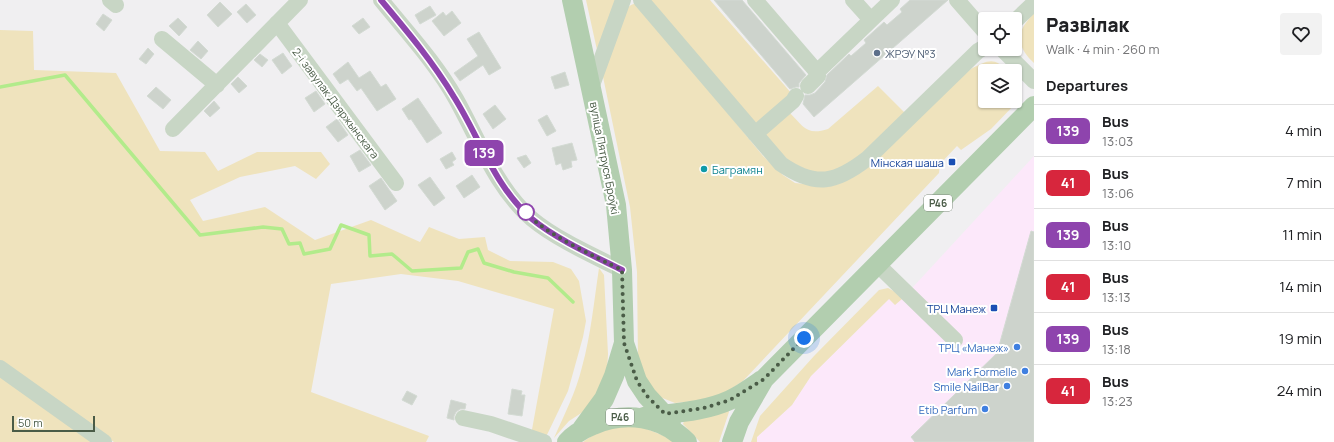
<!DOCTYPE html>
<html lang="en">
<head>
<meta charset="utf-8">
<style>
	:root { --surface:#fff; --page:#f2f2f2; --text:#202124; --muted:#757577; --line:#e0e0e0 }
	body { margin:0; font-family:Manrope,sans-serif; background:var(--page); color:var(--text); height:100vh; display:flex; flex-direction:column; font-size:15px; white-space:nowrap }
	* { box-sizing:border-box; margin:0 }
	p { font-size:13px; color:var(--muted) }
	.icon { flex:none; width:22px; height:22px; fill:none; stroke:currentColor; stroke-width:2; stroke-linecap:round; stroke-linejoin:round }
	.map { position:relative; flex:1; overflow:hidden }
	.side { display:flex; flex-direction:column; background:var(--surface); width:300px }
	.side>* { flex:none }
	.badge { padding:0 8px; border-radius:6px; font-size:14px; line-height:26px }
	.tools { position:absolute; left:978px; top:12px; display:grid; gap:8px }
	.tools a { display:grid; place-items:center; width:44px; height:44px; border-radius:4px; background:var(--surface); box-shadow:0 1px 3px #0004; font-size:20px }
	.scale { position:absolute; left:12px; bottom:10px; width:83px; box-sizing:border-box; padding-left:4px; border:2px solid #4a5c47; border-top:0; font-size:11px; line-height:14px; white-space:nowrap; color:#4a5c47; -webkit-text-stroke:3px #fff; paint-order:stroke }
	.you { position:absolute; width:20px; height:20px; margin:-10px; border:3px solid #fff; border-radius:50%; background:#1a73e8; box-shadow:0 0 0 6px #1a73e833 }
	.map>.badge { position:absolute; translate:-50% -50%; box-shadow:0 0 0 2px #fff }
	h2 { padding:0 12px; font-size:15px; line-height:36px }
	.round { display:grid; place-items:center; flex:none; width:42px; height:42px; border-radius:4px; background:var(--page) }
	.headline { display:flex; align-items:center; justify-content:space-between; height:68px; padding:0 12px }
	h1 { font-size:19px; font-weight:800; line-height:30px }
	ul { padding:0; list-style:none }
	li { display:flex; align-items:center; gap:12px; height:52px; padding:0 12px; border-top:1px solid var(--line) }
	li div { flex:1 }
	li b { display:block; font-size:15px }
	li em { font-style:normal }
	li .badge { min-width:44px; font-weight:700; text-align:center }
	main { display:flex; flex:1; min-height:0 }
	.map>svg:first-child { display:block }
	.commercial { fill:#fce8fa }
	.green { fill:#efe3bd }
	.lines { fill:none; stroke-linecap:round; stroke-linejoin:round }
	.stream { stroke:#b2eb8b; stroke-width:3.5 }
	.building { fill:#cdd3cc; stroke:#d3dad3 }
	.minor { stroke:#c8d6c5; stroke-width:16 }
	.major { stroke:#b2ceaf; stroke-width:20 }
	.line-casing { stroke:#fff; stroke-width:9 }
	.line { stroke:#8e44ad; stroke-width:6 }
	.walk { stroke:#4a5c47; stroke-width:4; stroke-dasharray:0 7.2 }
	.service-dot { fill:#5c6f8a; stroke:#fff; stroke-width:1.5 }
	.transit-dot { fill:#1a4fb4; stroke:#fff; stroke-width:1.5 }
	.culture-dot { fill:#0f9aa8; stroke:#fff; stroke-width:1.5 }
	.stop-dot { fill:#fff; stroke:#8e44ad; stroke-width:2 }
	.shop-dot { fill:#3f7fe0; stroke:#fff; stroke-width:1.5 }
	.labels { text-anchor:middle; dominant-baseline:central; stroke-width:4; stroke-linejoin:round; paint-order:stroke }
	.shield { fill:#fff; stroke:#808d7e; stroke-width:1 }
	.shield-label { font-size:10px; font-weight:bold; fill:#4a5c47 }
	.service-label { font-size:11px; fill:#4e5e75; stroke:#fff; text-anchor:start }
	.street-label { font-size:11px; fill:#4a5c47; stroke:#fff }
	.transit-label { font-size:11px; fill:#164399; stroke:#fff; text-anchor:end }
	.culture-label { font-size:11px; fill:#0d838f; stroke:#fff; text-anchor:start }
	.shop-label { font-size:11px; fill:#366cbe; stroke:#fff; text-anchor:end }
</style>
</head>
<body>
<main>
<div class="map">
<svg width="1034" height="442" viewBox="0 0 1034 442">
	<rect width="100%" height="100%" fill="#f0eff1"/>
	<path class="commercial" d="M1034 156V442H757V437L792 405 811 376 889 299H902Z"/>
	<path class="green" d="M586 0H616L597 50Z
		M649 0H710L792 94 758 126Z
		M636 3 641 7 763 156 783 175 795 183 824 186 971 69C987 61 994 56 1007 71H985V101H1015V80L1018 90 1017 98 1018 101 991 129 961 150 957 146 940 164 939 173 743 381 726 392 706 400 675 403 660 397 651 389 638 362 637 272 630 207 602 72 627 8 631 5Z
		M1034 13V63C1026 56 1017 44 1021 32 1023 25 1030 18 1034 13Z
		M0 30 33 31 34 70 116 73 160 151 205 152 218 171 257 152H321L330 164 316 179 295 166 240 177 190 200 203 221 265 207 315 240 371 220 420 242 429 227 459 239 485 237 488 250 510 261 553 262 571 269 579 281 586 321 583 337 568 391 545 439 531 435 554 309 458 281 401 274 331 284 311 392 429 436 426 442H114L0 361Z
		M878 86 905 113 849 166 821 174 797 169 763 135 789 112C803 126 806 136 828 129Z
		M599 268 604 275 608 354 607 371 601 388 586 410 569 421 554 438C564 415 576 392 582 367 591 334 594 301 599 268Z
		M888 288 899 294 902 299 895 305 889 299 811 376 792 405 757 437V442H751L760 416 814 356 879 290Z
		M0 376 94 442H0Z
		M728 409 729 412 719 442H700L683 424 684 421Z
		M637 425 679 442H583C604 427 612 427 637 425Z"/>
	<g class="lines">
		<path class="stream" d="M0 87 65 75 200 235 263 227 282 229 289 244 300 243 304 254 330 249 341 225 369 235 370 256 392 254 412 271 461 268 468 252 478 249 484 263 514 272 548 278 573 302"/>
	</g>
	<path class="building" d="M714 0H742L806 75 799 83V87H796L790 89Z
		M910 0H948L814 117 803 104 805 95H810L815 93 825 82 827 75 849 54 851 56 866 43 864 40 884 22 887 25 902 12 900 9Z
		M220 2 232 14 218 27 207 15Z
		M246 4 256 15 247 23 237 12Z
		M430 6 436 15 420 24 415 15Z
		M452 11 461 23 444 36 432 21 443 12 446 16Z
		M103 14 112 20 104 31 96 24Z
		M178 18 187 27 179 36 169 26Z
		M363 18 370 27 359 34 352 26Z
		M479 32 501 68 489 75 483 65 460 81 454 73 478 56 467 39Z
		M198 41 208 51 201 59 190 50Z
		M148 48 154 54 146 64 139 59Z
		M283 53 292 66 282 74 272 60Z
		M260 54 268 60 262 67 254 60Z
		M348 62 359 78 370 71 381 87 386 84 396 99 377 111 361 88 357 91 348 79 340 84 333 74Z
		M565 72 569 85 555 89 551 77Z
		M238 77 247 86 239 93 231 84Z
		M156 87 171 100 163 109 147 96Z
		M316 91 325 104 314 112 305 98Z
		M418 98 442 133 427 143 411 119 409 120 402 109Z
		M214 101 220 108 210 117 204 111Z
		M495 105 506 119 493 129 483 114Z
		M547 115 556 131 547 136 538 120Z
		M337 119 348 135 338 142 326 127Z
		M572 143 577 160 571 161 572 167 563 170 561 163 556 165 552 148Z
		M360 150 371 165 359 172 350 156Z
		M452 152 456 159 452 162 454 165 446 169 440 159Z
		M526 155 531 163 524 168 517 158Z
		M472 175 480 187 464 198 456 186Z
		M430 177 445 198 434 206 418 185Z
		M381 178 397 201 385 210 369 186Z
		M1031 231 1034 232V442H915L911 437 997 353Z
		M512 389 522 391 521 395H525L522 416 508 414Z
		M407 391 417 396 412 405 402 400Z
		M451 400 466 404 465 409H460L456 412 454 416V420L447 418Z"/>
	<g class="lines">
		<path class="minor" d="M110 0 116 5
			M381 0C407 32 436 63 456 99 479 140 496 188 532 219 556 239 594 256 622 270
			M641 0 781 164C816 188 836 183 868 158L978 51 985 47
			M755 0 817 72 871 20
			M853 0 871 20 892 0
			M957 0 985 32
			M1015 21 1034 3
			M277 23 396 183
			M162 39 217 85
			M1002 49 1034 81
			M808 86 818 76 817 72
			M591 88 623 0
			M173 129 300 0
			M755 134 793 101 796 96
			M877 264 955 340
			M0 368 104 442
			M463 418 491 424 544 442"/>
		<path class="major" d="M572 0 616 205 622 270 624 343 614 376 604 399 582 429
			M624 343 637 381 647 396 671 422
			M644 417C672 413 704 412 730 400 741 395 752 387 762 380
			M567 442C574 434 583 429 593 425 625 411 662 416 687 442
			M732 442 739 422 764 379 1034 106"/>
	</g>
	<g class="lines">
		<defs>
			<path id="line" d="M381 0C407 31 433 62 454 97 480 138 494 186 532 219 556 239 594 256 622 270"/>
		</defs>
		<use href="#line" class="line-casing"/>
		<use href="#line" class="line"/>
		<path class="walk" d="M526 212C541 232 598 258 622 270L624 343 637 381 647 396 665 414 704 408 730 400 764 379 804 338"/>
	</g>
	<circle class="service-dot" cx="877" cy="53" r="4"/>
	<g class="transit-dot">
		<rect x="948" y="158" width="8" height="8" rx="2"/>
		<rect x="990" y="304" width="8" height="8" rx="2"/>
	</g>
	<circle class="culture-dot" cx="704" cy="169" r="4"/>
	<circle class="stop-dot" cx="526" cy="212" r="8"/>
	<g class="shop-dot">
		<circle cx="1017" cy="347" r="4"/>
		<circle cx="1025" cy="371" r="4"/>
		<circle cx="1007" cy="386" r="4"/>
		<circle cx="985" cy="409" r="4"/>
	</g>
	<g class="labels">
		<g class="shield">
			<rect x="924" y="195" width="28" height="16" rx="3"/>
			<rect x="606" y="409" width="28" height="16" rx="3"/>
		</g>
		<g class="shield-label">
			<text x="938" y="203">Р46</text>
			<text x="620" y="417">Р46</text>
		</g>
		<g class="service-label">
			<text x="885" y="53">ЖРЭУ №3</text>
		</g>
		<g class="street-label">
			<text transform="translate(336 103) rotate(53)">2-і завулак Дзяржынскага</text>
			<text transform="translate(605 158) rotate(79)">вуліца Пятруся Броўкі</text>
		</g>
		<g class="transit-label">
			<text x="944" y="162">Мінская шаша</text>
			<text x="986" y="308">ТРЦ Манеж</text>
		</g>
		<g class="culture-label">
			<text x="712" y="169">Баграмян</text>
		</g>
		<g class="shop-label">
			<text x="1009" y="347">ТРЦ «Манеж»</text>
			<text x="1017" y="371">Mark Formelle</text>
			<text x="999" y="386">Smile NailBar</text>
			<text x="977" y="409">Etib Parfum</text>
		</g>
	</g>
</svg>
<div class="tools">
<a><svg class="icon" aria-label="locate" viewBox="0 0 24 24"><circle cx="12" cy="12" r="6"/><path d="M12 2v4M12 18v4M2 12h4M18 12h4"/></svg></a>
<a><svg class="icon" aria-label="layers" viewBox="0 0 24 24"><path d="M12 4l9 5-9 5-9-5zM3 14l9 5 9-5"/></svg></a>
</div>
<div class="scale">50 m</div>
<div class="you" style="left:804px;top:338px"></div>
<b class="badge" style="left:484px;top:153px;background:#8e44ad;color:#fff">139</b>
</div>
<section class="side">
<div class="headline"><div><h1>Развілак</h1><p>Walk · 4 min · 260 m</p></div><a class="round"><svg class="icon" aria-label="heart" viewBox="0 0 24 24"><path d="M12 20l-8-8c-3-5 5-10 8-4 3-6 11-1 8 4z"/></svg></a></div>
<h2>Departures</h2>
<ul>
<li><span class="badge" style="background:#8e44ad;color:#fff">139</span><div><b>Bus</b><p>13:03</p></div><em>4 min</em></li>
<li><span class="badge" style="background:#d7263d;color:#fff">41</span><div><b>Bus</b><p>13:06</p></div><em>7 min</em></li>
<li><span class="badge" style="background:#8e44ad;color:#fff">139</span><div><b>Bus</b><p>13:10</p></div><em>11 min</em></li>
<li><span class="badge" style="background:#d7263d;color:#fff">41</span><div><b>Bus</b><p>13:13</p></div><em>14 min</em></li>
<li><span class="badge" style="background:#8e44ad;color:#fff">139</span><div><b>Bus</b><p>13:18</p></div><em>19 min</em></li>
<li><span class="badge" style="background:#d7263d;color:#fff">41</span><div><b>Bus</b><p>13:23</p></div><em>24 min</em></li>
</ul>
</section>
</main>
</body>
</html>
